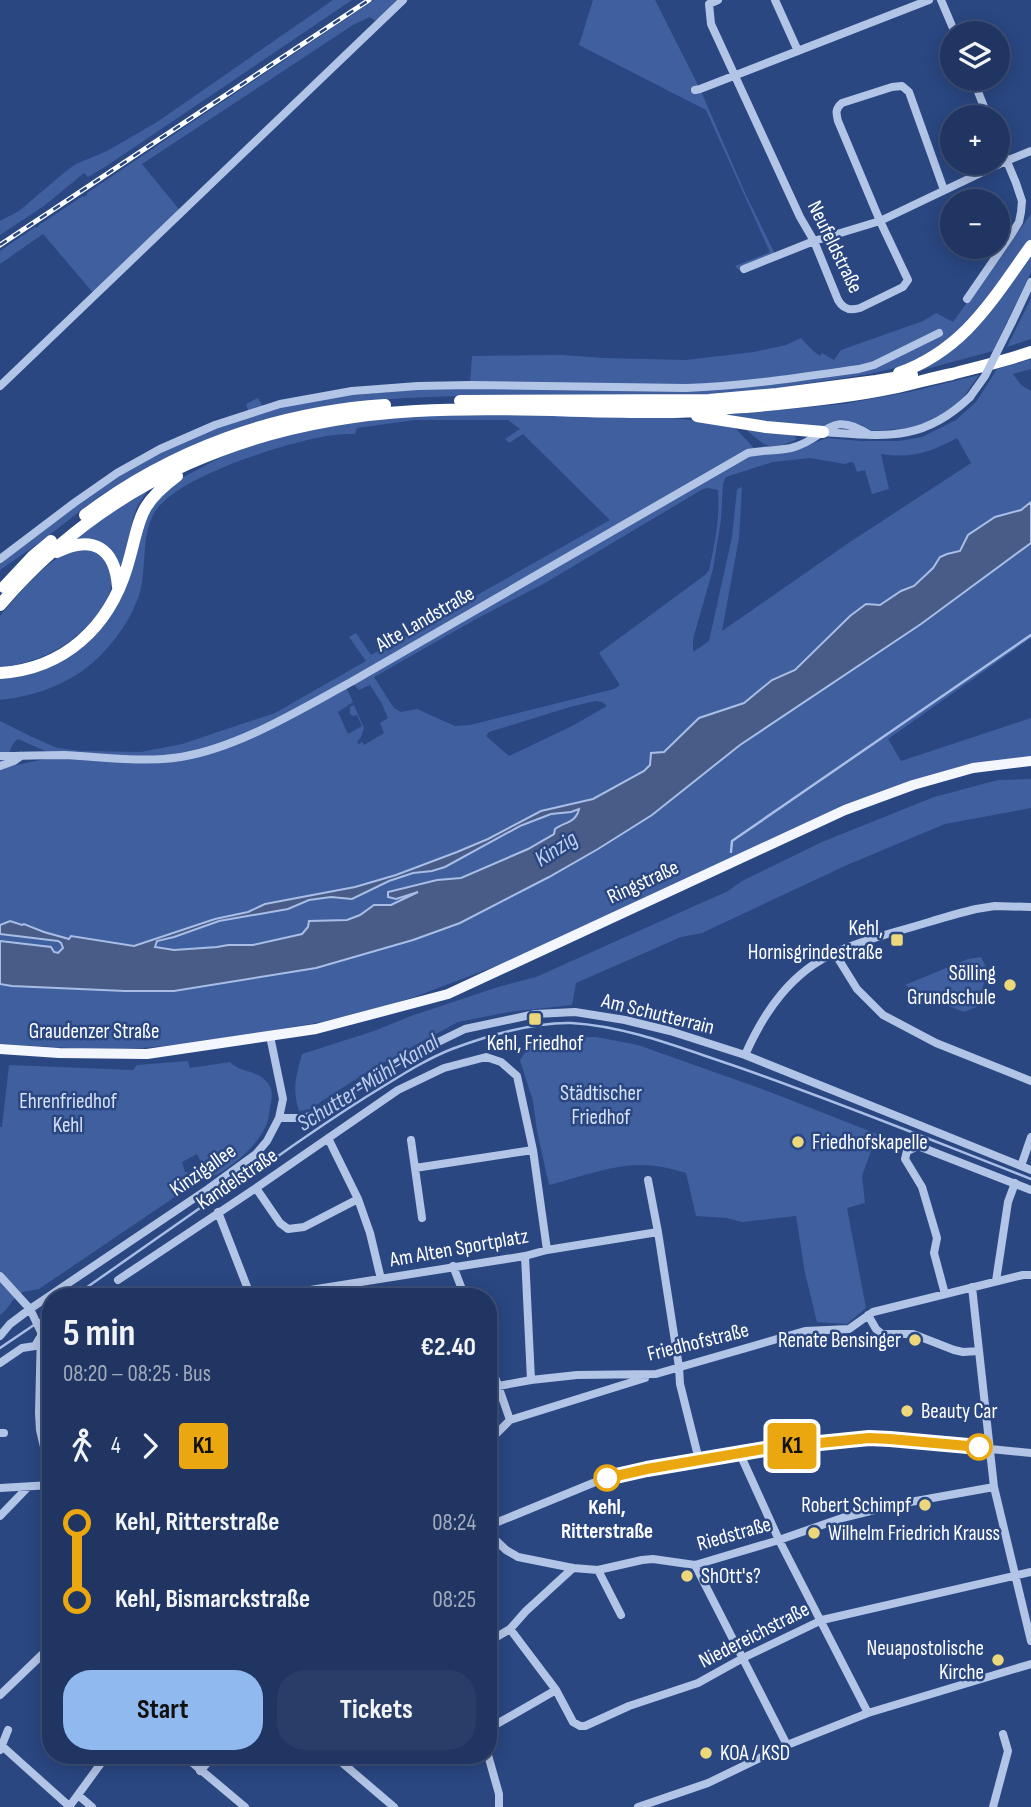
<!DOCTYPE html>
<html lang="en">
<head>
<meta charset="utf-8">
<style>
	:root { --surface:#203562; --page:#283d68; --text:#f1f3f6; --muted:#a2abbe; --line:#3d5077; --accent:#90b9f0 }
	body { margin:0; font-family:"Sofia Sans Condensed",sans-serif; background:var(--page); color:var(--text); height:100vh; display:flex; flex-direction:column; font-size:26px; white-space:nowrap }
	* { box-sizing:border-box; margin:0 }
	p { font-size:23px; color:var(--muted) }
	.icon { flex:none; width:38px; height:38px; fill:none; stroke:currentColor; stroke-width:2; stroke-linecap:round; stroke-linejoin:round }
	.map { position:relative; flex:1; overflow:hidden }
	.drawer { position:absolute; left:42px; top:1288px; width:455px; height:476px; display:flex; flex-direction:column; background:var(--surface); border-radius:28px; box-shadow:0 4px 18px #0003,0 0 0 2px var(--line) }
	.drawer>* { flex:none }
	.badge { padding:0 14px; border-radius:5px; font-size:24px; line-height:46px }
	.buttons { position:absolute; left:940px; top:21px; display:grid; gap:14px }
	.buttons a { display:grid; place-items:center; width:70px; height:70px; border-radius:50%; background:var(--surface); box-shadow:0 4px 18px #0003,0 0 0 2px var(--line); font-size:35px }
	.map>.badge { position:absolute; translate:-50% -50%; box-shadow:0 0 0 4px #fff }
	.legs { display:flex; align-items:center; gap:10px; height:77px; padding:0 21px; font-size:23px }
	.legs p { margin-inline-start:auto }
	.overview { display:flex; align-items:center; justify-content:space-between; height:119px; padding:0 21px }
	h1 { font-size:38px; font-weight:700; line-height:52px }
	.button { display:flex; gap:14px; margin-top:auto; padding:14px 21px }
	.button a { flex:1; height:80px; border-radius:28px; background:var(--accent); color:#111; font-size:28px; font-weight:700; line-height:80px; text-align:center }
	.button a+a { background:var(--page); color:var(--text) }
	ul { padding:0 21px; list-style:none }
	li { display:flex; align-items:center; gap:24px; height:77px; font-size:26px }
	li i { display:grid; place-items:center; width:10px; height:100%; margin:0 9px; background:currentColor }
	li i::after { content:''; width:18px; height:18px; margin:-9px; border:5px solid; border-radius:50%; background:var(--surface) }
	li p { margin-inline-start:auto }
	li:first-child i { background:linear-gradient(#0000 50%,currentColor 0) }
	li:last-child i { background:linear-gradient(currentColor 50%,#0000 0) }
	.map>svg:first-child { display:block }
	.green { fill:#3f5f9f; fill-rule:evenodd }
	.water { fill:#485c87; stroke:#a8bee6; stroke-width:2; fill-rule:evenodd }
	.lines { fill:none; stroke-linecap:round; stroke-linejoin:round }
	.stream { stroke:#a8bee6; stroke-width:2.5 }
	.minor { stroke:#b3c5e6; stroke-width:8 }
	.major { stroke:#f4f6fd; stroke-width:10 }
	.highway { stroke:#fff; stroke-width:12 }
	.rail-casing { stroke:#fff; stroke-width:5 }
	.rail { stroke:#2a4782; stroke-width:2.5; stroke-dasharray:8; stroke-linecap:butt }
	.minor-bridge { stroke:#b3c5e6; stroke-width:8 }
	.line-1-casing { stroke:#fff; stroke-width:16 }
	.line-1 { stroke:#eaa70f; stroke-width:10 }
	.poi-dot { fill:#ecd87b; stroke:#2a4782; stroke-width:2.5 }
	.stop-1-dot { fill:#fff; stroke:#eaa70f; stroke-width:3.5 }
	.labels { text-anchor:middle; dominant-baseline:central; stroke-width:5; stroke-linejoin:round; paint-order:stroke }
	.street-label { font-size:21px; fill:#fff; stroke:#2a4782 }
	.poi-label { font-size:21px; fill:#fff; stroke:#2a4782; text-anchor:end }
	.park-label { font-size:21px; fill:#d6e1f5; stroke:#2a4782 }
	.stop-label { font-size:21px; font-weight:bold; fill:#fff; stroke:#2a4782 }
	.water-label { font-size:23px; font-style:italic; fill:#bfcfee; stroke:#2a4782 }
</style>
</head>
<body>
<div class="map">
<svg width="1031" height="1807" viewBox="0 0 1031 1807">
	<rect width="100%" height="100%" fill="#2a4782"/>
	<path class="green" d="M333 0H352L105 167 88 177 84 173 44 206 0 235V221L19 211 66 171 76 164 107 151 157 122Z
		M374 0H400L376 21 370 17 353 25 142 164 182 213 95 295 43 234 0 264V251L35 227 36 228 39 226V225L83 196 84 197 87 195V193Z
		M593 0H655L700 89 746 195 775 254 739 270 735 266 770 252 706 110 579 45Z
		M1031 214V272L993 351 915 372 911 364 870 374 757 391 723 395C657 395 591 395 525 395 441 396 357 396 275 417L174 454 155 463 101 495 39 543 0 570V559L75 503 161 449 249 413 246 404 258 398 264 409 306 399 470 385 472 356 562 355 604 358 685 360 754 352 786 345 801 338 812 350 820 356 822 353 834 360 841 350 923 321 936 313 953 322Z
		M1031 298V339L1007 347Z
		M1031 359V369L1013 374 1021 385 1031 391V502L1021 510 995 517 968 535 960 551 947 554 940 557 933 568 914 586 901 591 880 606 866 604 850 616 795 670 772 680 744 703 699 718 664 752 651 753 650 765 644 771 593 799 541 811 488 839 457 852 396 875 355 887 265 904 248 912 212 920 134 946 71 937 69 939 44 932 30 925 10 922 0 925V721L30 736 57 748 81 751 141 752 182 744 275 713 366 661 349 637 356 633 371 655 610 520 523 434 509 443 505 439 520 429 508 420H415L357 428 355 434C348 434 341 434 334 435 293 440 171 477 153 515 142 537 146 564 141 588 133 622 101 662 71 678 49 691 24 697 0 700V678L98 631 112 614 123 594 149 508 176 481 227 454 292 432 426 413 673 418 709 422 735 428 754 448 767 454 788 453 827 438 861 441H898L922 437 956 420 976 402 997 369ZM957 438 971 463 847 544 722 631 739 538 742 487 737 489 732 537 709 641 693 652V639L713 569 721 520 723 484 726 477 773 462 810 458 845 464 851 462 854 463 857 472 865 470 872 494 889 489 881 454C911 459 931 452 957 438ZM708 488 718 490C720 518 715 543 709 570L705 575 599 653 620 685 614 689 470 725 455 726 417 709 401 712 394 708 374 677 478 618 545 583 703 489ZM351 682 359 690 370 685 382 704 388 718 380 723 384 733 364 745 362 742 359 744 357 742 361 737 364 728 354 705 350 707V714L353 716 357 715 362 726 348 734 338 712 353 702 345 685ZM595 701 602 702 607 706 572 726 509 756 486 736 489 732 570 707ZM18 739 54 755 40 760 7 767C9 757 9 745 18 739Z
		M979 375 960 402 945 414 926 423 909 428 871 431 862 425 837 421 815 430 725 415 843 404 909 392Z
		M743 427 793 435 797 439C768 453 766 446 743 427Z
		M150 487 137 507 133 518 121 577 118 562 76 539 94 523Z
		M1031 543V638L888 739 901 761 1031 718V757L920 779 499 965 417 996 389 1005 322 1022 198 1043 142 1048 105 1050 0 1044V984L12 986 174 991 316 968 413 940 460 923 549 877 598 849 652 815 740 745 921 624Z
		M72 549C78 549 88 548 93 550 100 552 105 560 108 565 125 594 84 633 61 647 42 659 22 664 0 668V616C21 591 43 564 72 549Z
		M1031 779V808L945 824 847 865 702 933 681 937 576 983 572 1005 509 1012 458 1022 370 1070 310 1109 299 1111C292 1089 296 1076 302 1054L374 1031 411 1016 498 987 536 977 728 891 742 881 822 842 934 797 998 780Z
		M579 809C575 824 565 821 555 829L554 834 528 849 461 878 437 880 401 888 426 889 391 905 384 904 368 909 360 915 347 920 310 921 308 927 302 934 253 945H228L217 947 174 950 154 947 157 941 174 937 219 921 288 909 309 900 332 897 341 899 413 873 432 871 445 867C479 848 512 830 548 815 558 811 569 813 579 809Z
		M0 934 58 941 61 943 63 948 58 953 54 952 50 947 0 941Z
		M981 957 988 971 976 1007 964 1012 919 994 905 985 968 959Z
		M558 1037H596L638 1045 770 1092 877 1134 862 1176 865 1203 847 1208 866 1308 847 1324 817 1322 805 1273 796 1216 742 1222 727 1218 696 1216 686 1173C672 1169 658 1165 642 1165 615 1164 576 1178 549 1185L537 1131 533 1101 520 1060 527 1050 528 1038Z
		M188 1061 190 1068 230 1062C240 1073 256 1069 267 1082 274 1090 272 1098 270 1107 269 1113 269 1118 267 1123 260 1144 229 1171 209 1178L197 1154 182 1162 185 1172H188L194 1184 39 1289C33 1291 26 1290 21 1293 11 1299 10 1308 0 1315V1127H2L9 1065 133 1070 137 1065Z"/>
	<path class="water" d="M1031 502V543L921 624 740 745 652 815 598 849 549 877 460 923 413 940 316 968 174 991H125L12 986 0 984V941L51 947 54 952 58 953 63 948 61 943 58 941 0 934V925L10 921 22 925 24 924 44 932 69 939 71 936 134 946 215 919 248 912 265 904 355 887 396 875 457 852 488 839 541 811 593 799 644 771 650 765 651 753 664 752 699 718 744 703 772 680 795 670 850 616 866 604 880 605 901 591 914 586 933 568 940 557 947 554 960 551 968 535 995 517 1021 510ZM579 809C576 823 564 822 555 829L554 834 528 849 461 878 437 880 388 892V897L396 899 418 892 391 905H374L360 915 347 920 309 921 308 927 302 934 253 945H228L217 947 174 950 155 947 157 941 174 937 219 921 288 909 309 900 331 897 352 899 389 881 413 873 432 871 445 867 520 826 551 814 571 812Z"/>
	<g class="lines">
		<path class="stream" d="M731 852 732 841 1031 635
			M73 1297 200 1208 221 1197C275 1158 329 1119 387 1084 408 1071 429 1058 452 1049 486 1036 534 1022 571 1023 625 1026 678 1047 729 1064 831 1099 931 1140 1031 1179
			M39 1321 51 1313
			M0 1348 34 1325"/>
		<path class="minor" d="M718 0 709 4 711 24 800 217 814 241 838 300C843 309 850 311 860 308L903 287 908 280 880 221 838 121C836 113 835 109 842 103L892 87 902 86 909 92 944 190
			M775 0 798 51
			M941 0 955 33
			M973 79 988 117
			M695 90 700 89 929 0
			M744 269 814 241 880 221 1006 161 1031 151
			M967 299 1011 235 1019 222 1021 212 1022 201 1016 183 998 140
			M1012 322 1031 282
			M0 386 403 0
			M823 432C884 436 922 443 970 397
			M0 559 74 503 117 473 160 449 215 425 280 404 352 391 418 386 470 385 686 388C744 386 802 377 859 369L874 365 939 333
			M0 756C21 756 43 755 64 755 103 757 142 763 181 757 240 747 299 710 351 682L748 453C762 450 777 451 791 448 828 439 828 408 870 435
			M0 766 14 761 21 756
			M834 952 857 989 883 1015 936 1043 1031 1081
			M745 1055C764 1012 791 972 836 952 856 943 877 937 898 931 924 924 950 915 976 909L995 906 1031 907
			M279 1118H303L319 1113 399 1061 465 1029 535 1014 575 1012 625 1020 670 1031 745 1055 1031 1170
			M328 1138 358 1199 370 1233 381 1279
			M411 1140 422 1218
			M1021 1166 1031 1137
			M415 1168 533 1150
			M648 1180 658 1232 679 1367 680 1384 699 1460
			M256 1188 280 1223 288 1229 304 1227 358 1199
			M218 1212 251 1297
			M525 1256 531 1380
			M453 1266 465 1297
			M0 1276 30 1309 41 1332 39 1413 40 1430 51 1476
			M118 1280 256 1188 398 1090 444 1068 486 1057 501 1062 517 1076 533 1150 547 1250
			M996 1281 1008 1202 1015 1183
			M972 1287 994 1487 1031 1641
			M945 1294 934 1253 937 1238 922 1187 905 1159 907 1151 918 1146 1031 1190
			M266 1297 525 1256 547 1250 658 1232
			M868 1315 876 1329 882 1334H913L954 1350 963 1352 979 1351
			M0 1336 10 1324 30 1309 208 1189 256 1154 267 1141 279 1118 283 1099 270 1036
			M488 1357 510 1420
			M0 1363 22 1348 35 1346 39 1339
			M488 1388 531 1380 577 1375 656 1374 805 1331 849 1329 873 1312 1023 1275H1031
			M0 1433H4
			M488 1442 510 1420 645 1378
			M740 1454 779 1540 868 1713
			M0 1488 51 1485
			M0 1516 28 1487
			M488 1526 593 1483 629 1472 770 1448 869 1439H890L1031 1453
			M488 1533 506 1550 518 1557 573 1568 598 1570 642 1560 653 1559 695 1565 779 1540 842 1518 899 1504 994 1487
			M695 1565 787 1745
			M598 1570 621 1615
			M510 1629 556 1690 573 1722 580 1726H585L629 1706 698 1683 743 1658 822 1620 1031 1572
			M488 1642 510 1629 526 1611 573 1568
			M0 1695 51 1646
			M488 1729 556 1690
			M2 1746 69 1806
			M0 1750 8 1730
			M183 1755 245 1807
			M333 1755 394 1807
			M488 1755 499 1794V1807
			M200 1771 214 1755
			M78 1795 92 1807
			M69 1807 107 1755
			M638 1807 708 1783 787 1745 868 1713 1031 1664
			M993 1807 1008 1751 1003 1734"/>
		<path class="major" d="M0 1049 59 1053 147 1054 316 1029 448 994 845 810 913 785 973 768 1031 761"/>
		<path class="highway" d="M899 373C965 349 992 300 1031 246
			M460 401 709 400 777 394 876 381 912 375
			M697 416 766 427 823 432
			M85 515C172 449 277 412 385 405
			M57 552C93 534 115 548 118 587
			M4 587 33 556 51 541
			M0 605C108 479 253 420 416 411 502 406 588 413 674 412 698 412 722 408 746 407 793 403 846 398 893 388 912 384 932 378 952 374 978 367 1005 361 1031 352
			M0 673C64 669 109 627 127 567 141 521 135 507 177 476"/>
		<defs>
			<path id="rail" d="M0 245 369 0"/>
		</defs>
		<use href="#rail" class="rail-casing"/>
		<use href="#rail" class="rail"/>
		<path class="minor-bridge" d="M970 397 985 376 1012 322"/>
	</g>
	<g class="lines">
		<defs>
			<path id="line-1" d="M607 1478 647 1469 770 1448 869 1438 890 1439 979 1447"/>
		</defs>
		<use href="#line-1" class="line-1-casing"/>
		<use href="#line-1" class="line-1"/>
	</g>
	<g class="poi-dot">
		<rect x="890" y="933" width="14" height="14" rx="3.5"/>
		<circle cx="1010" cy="985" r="7"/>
		<rect x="528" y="1012" width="14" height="14" rx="3.5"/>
		<circle cx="798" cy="1142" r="7"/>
		<circle cx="915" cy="1340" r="7"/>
		<circle cx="907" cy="1411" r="7"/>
		<circle cx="925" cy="1505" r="7"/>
		<circle cx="814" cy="1533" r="7"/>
		<circle cx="687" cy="1576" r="7"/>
		<circle cx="998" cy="1660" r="7"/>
		<circle cx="706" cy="1753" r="7"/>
	</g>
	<g class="stop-1-dot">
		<circle cx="979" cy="1447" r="12"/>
		<circle cx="607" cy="1478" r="12"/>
	</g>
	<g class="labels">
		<g class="street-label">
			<text transform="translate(835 247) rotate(64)">Neufeldstraße</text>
			<text transform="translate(425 619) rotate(-30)">Alte Landstraße</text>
			<text transform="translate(643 882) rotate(-25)">Ringstraße</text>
			<text transform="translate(658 1014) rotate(14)">Am Schutterrain</text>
			<text x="94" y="1031">Graudenzer Straße</text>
			<text transform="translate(203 1170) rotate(-35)">Kinzigallee</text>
			<text transform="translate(237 1179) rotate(-34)">Kandelstraße</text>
			<text transform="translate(459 1248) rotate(-10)">Am Alten Sportplatz</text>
			<text transform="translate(698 1342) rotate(-14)">Friedhofstraße</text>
			<text transform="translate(734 1534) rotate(-16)">Riedstraße</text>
			<text transform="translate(754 1635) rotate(-27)">Niedereichstraße</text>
		</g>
		<g class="poi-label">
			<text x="883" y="928">Kehl,<tspan x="883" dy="24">Hornisgrindestraße</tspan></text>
			<text x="996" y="973">Sölling<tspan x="996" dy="24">Grundschule</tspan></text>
			<text x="535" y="1043" text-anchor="middle">Kehl, Friedhof</text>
			<text x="812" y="1142" text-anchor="start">Friedhofskapelle</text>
			<text x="901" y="1340">Renate Bensinger</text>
			<text x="921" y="1411" text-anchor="start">Beauty Car</text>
			<text x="911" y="1505">Robert Schimpf</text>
			<text x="828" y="1533" text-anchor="start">Wilhelm Friedrich Krauss</text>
			<text x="701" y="1576" text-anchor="start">ShOtt's?</text>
			<text x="984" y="1648">Neuapostolische<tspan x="984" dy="24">Kirche</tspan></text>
			<text x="720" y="1753" text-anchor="start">KOA / KSD</text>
		</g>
		<g class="park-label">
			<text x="601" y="1093">Städtischer<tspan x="601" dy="24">Friedhof</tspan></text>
			<text x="68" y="1101">Ehrenfriedhof<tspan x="68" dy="24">Kehl</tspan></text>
		</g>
		<g class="stop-label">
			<text x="607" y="1507">Kehl,<tspan x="607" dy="24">Ritterstraße</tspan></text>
		</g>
		<g class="water-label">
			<text transform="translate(556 849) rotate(-33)">Kinzig</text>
			<text transform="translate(368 1083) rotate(-32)">Schutter-Mühl-Kanal</text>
		</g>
	</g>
</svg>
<div class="buttons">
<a><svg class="icon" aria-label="layers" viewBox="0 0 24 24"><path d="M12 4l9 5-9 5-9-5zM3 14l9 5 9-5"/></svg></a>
<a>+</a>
<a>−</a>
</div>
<b class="badge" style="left:792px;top:1446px;background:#eaa70f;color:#111">K1</b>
<section class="drawer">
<div class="overview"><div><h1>5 min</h1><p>08:20 – 08:25 · Bus</p></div><b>€2.40</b></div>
<div class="legs"><svg class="icon" aria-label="walk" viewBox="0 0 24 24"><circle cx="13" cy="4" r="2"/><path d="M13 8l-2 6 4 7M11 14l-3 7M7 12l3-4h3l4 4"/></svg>4<svg class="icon" aria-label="forward" viewBox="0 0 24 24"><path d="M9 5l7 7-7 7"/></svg><b class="badge" style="background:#eaa70f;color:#111">K1</b></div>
<ul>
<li><i style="color:#eaa70f"></i><b>Kehl, Ritterstraße</b><p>08:24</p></li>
<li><i style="color:#eaa70f"></i><b>Kehl, Bismarckstraße</b><p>08:25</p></li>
</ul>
<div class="button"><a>Start</a><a>Tickets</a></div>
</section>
</div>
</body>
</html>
